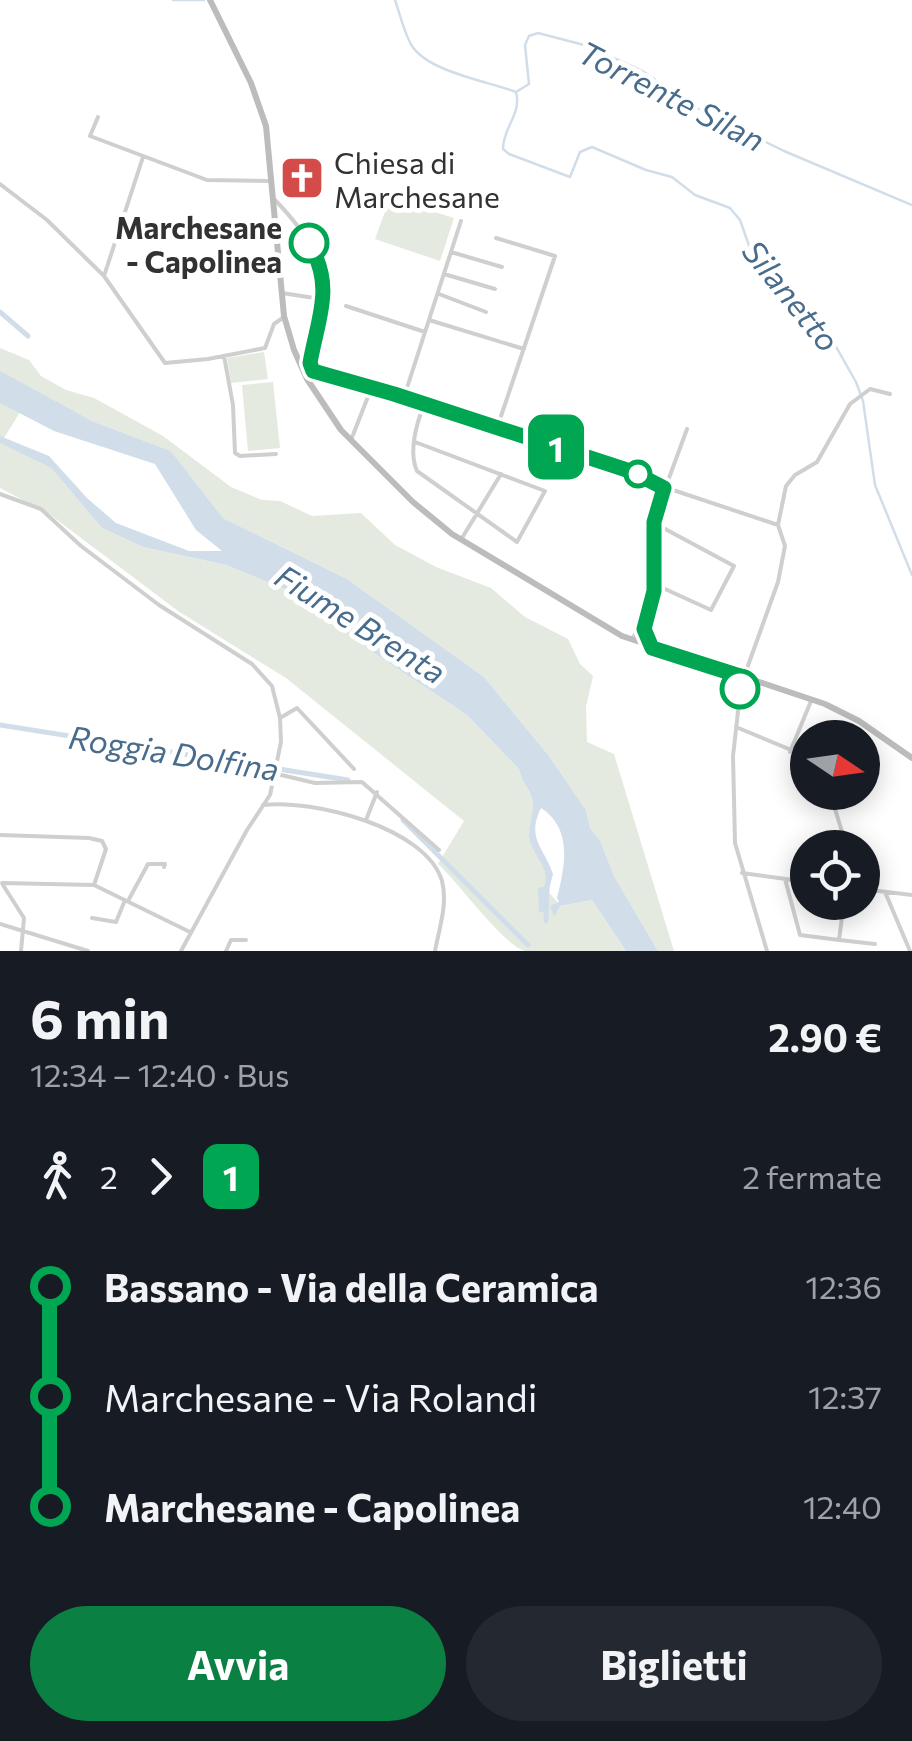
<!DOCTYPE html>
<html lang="it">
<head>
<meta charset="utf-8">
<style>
	:root { --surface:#171b24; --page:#242831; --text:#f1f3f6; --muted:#9ea1a6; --accent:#0b8043 }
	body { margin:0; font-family:Commissioner,sans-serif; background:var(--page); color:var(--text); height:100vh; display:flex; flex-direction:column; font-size:38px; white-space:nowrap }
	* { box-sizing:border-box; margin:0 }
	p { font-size:32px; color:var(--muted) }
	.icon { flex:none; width:55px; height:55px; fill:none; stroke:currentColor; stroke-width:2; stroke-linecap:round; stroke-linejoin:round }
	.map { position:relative; height:951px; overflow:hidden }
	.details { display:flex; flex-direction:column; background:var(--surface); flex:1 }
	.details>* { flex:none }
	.badge { padding:0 20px; border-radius:15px; font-size:35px; line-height:65px }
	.needle { width:65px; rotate:103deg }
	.fabs { position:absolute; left:790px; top:720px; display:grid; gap:20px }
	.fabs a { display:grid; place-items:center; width:90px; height:90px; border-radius:50%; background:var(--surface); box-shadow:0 5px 25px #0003; font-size:50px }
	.map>.badge { position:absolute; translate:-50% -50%; box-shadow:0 0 0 5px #fff }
	.legs { display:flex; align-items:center; gap:15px; height:110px; padding:0 30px; font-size:32px }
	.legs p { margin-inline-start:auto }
	.overview { display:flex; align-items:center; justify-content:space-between; height:170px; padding:0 30px }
	h1 { font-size:55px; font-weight:700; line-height:75px }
	.primary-button { display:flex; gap:20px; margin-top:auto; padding:20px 30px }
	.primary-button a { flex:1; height:115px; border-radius:60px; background:var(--accent); color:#fff; font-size:40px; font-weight:700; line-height:115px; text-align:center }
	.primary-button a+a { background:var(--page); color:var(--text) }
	ul { padding:0 30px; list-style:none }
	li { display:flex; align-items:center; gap:35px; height:110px; font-size:38px }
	li i { display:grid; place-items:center; width:15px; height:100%; margin:0 12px; background:currentColor }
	li i::after { content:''; width:25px; height:25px; margin:-12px; border:8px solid; border-radius:50%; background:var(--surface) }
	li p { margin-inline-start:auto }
	li:first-child i { background:linear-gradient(#0000 50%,currentColor 0) }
	li:last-child i { background:linear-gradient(currentColor 50%,#0000 0) }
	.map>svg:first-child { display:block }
	.green { fill:#e4eadf }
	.water { fill:#d1deea }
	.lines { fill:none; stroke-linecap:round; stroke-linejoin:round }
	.stream { stroke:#d1deea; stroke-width:2.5 }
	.canal { stroke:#d1deea; stroke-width:5 }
	.street { stroke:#cfcfcf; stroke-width:4 }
	.secondary { stroke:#bcbcbc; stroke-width:6 }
	.line-1-casing { stroke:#fff; stroke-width:22 }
	.line-1 { stroke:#00a651; stroke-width:15 }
	.stop-1-dot { fill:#fff; stroke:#00a651; stroke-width:5 }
	.labels { text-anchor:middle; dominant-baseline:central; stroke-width:10; stroke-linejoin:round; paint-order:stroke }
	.poi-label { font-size:30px; fill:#323232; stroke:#fff; text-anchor:start }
	.stop-label { font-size:30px; font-weight:bold; fill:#323232; stroke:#fff; text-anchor:end }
	.water-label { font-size:32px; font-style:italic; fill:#486c8c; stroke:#fff }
</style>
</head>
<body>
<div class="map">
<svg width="912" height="951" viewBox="0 0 912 951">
	<rect width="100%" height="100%" fill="#fff"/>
	<path class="green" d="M390 198 454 218 440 261 375 239Z
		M0 348 29 360 41 376 66 390 94 398 163 436 231 487 262 500 280 501 312 516 361 513 395 545 436 567 491 588 525 617 568 639 580 664 593 676 586 707 587 742 614 754 674 951H658L614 876 600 840 590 828 586 810 549 756 484 677 347 579 223 518 171 451 92 421 33 391 1 443 51 468 102 528 143 547 226 565 290 591 377 655 467 715 519 769C521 781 529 788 532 800 535 813 527 827 531 841 536 859 550 867 544 887L561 906 592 900 626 951C606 951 539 951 525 951 502 944 460 884 438 864L464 821 286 678 178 611 48 513 0 488Z
		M264 352 268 379 231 383 227 358Z
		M273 382 280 448 248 451 242 385Z"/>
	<path class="water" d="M0 371 92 421 171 451 223 518 347 579 484 677 549 756 586 810 590 828 600 840 614 876 658 951H626L592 900 560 906 554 917 550 906 559 902 557 898C565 866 573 829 541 808 526 839 544 847 553 874L548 893 544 890 549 905 547 913 539 912 538 888 544 887C550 867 535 859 530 841 527 827 535 812 532 799 529 788 521 781 519 769L467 715 377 655 290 591 226 565 143 547 102 528 51 468 0 443V436L49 456 87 498 116 523 189 551H222L196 530 155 464 54 431 0 403Z"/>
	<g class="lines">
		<path class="stream" d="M173 0H204
			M395 0C400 14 404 33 412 46 429 72 487 81 516 92L529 84 525 45 529 36 538 33 588 46 644 72 697 108 784 151 912 205
			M516 92C522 114 503 127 503 149L509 154 570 177 580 152 592 147 646 170 672 177 695 195 730 208 740 220 752 254 760 265 822 322 856 382 863 401 875 485 912 575"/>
		<path class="canal" d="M0 312 28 336
			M0 725 348 780
			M403 820 528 945
			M546 921 547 887"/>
		<path class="street" d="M98 117 90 136 207 180 272 181
			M0 184 47 220 104 276 165 363 208 359 265 348 274 324 284 317
			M275 200C303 229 330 265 323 307 320 326 313 344 310 363L316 373 394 393 633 472 664 487 778 525
			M496 238 555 256 497 428
			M451 252 502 267
			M444 274 495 289
			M104 276 143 157
			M282 293 321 299
			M439 294 486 312
			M346 306 425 332
			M429 320 524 349
			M224 356 233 405 235 453 240 456 276 454
			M404 397 461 221
			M351 440 371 389
			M415 442 545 491 517 542 417 471C408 451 417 423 424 404
			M0 494 41 509 81 546 159 605 252 664 272 686 280 718 281 742 270 795 247 830 181 951
			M654 523 734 566 711 610 654 584
			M462 538 501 474
			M632 640 646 613
			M639 640 654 591V519L687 429
			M280 718 297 708 354 769
			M736 727 808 757
			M790 752 811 701
			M277 774 315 783 362 782 439 850
			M263 805C312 799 426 827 442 881 448 904 439 929 435 951
			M835 809 847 848
			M366 820 377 792
			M0 835 89 838 102 841 106 849 94 885
			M742 873 808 882
			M785 879 800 935 839 940
			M2 883 94 885 190 932
			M3 885 24 918 21 951
			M862 889 912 895
			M885 892 910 951
			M128 901 148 864H165L164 867
			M844 902 839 940 875 944
			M92 918 116 922 125 900
			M0 924 88 951
			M226 951 231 940H246
			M767 951 735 843 733 756 741 685 778 582 785 546 778 525 786 486 795 475 817 462 850 404 870 389 890 394"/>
		<path class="secondary" d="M210 0 251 83 266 126 284 316 294 350 307 379 341 430 413 502 452 534 622 636 825 704 859 721 912 758"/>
	</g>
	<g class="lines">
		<defs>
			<path id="line-1" d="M309 243C335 287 318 317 310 363L313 371 394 394 633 472 664 488 654 522V591L644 629 652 648 743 677 740 689"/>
		</defs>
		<use href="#line-1" class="line-1-casing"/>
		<use href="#line-1" class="line-1"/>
	</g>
	<defs>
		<symbol id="church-square" viewBox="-11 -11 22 22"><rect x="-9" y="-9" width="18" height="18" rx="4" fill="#d34c4a" stroke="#fff"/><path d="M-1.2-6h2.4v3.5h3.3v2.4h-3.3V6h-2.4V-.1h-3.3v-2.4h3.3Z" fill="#fff"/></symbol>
	</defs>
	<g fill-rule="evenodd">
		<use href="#church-square" x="277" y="153" width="50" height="50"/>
	</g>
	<g class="stop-1-dot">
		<circle cx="309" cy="243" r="18"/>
		<circle cx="638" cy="474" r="12"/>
		<circle cx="740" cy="689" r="18"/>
	</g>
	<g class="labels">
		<g class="poi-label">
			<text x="334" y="161">Chiesa di<tspan x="334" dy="34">Marchesane</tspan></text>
		</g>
		<g class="stop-label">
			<text x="282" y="226">Marchesane<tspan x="282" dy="34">- Capolinea</tspan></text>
		</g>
		<g class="water-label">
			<text transform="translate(672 95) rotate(27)">Torrente Silan</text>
			<text transform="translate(792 295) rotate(51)">Silanetto</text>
			<text transform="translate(361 623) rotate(32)">Fiume Brenta</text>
			<text transform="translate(174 752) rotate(9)">Roggia Dolfina</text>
		</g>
	</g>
</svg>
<div class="fabs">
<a><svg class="needle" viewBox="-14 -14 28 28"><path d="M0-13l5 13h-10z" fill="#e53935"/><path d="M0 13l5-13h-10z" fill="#9ea1a6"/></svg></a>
<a><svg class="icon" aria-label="locate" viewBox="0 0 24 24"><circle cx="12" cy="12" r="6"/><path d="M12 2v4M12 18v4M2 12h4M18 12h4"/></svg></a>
</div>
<b class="badge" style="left:556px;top:447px;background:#00a651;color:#fff">1</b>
</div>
<section class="details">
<div class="overview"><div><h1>6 min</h1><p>12:34 – 12:40 · Bus</p></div><b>2.90 €</b></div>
<div class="legs"><svg class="icon" aria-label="walk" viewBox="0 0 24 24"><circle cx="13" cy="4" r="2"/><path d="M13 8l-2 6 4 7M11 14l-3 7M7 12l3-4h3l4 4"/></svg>2<svg class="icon" aria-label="forward" viewBox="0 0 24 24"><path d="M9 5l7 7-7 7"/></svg><b class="badge" style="background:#00a651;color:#fff">1</b><p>2 fermate</p></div>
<ul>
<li><i style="color:#00a651"></i><b>Bassano - Via della Ceramica</b><p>12:36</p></li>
<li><i style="color:#00a651"></i><span>Marchesane - Via Rolandi</span><p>12:37</p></li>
<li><i style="color:#00a651"></i><b>Marchesane - Capolinea</b><p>12:40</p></li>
</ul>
<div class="primary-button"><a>Avvia</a><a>Biglietti</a></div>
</section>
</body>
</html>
